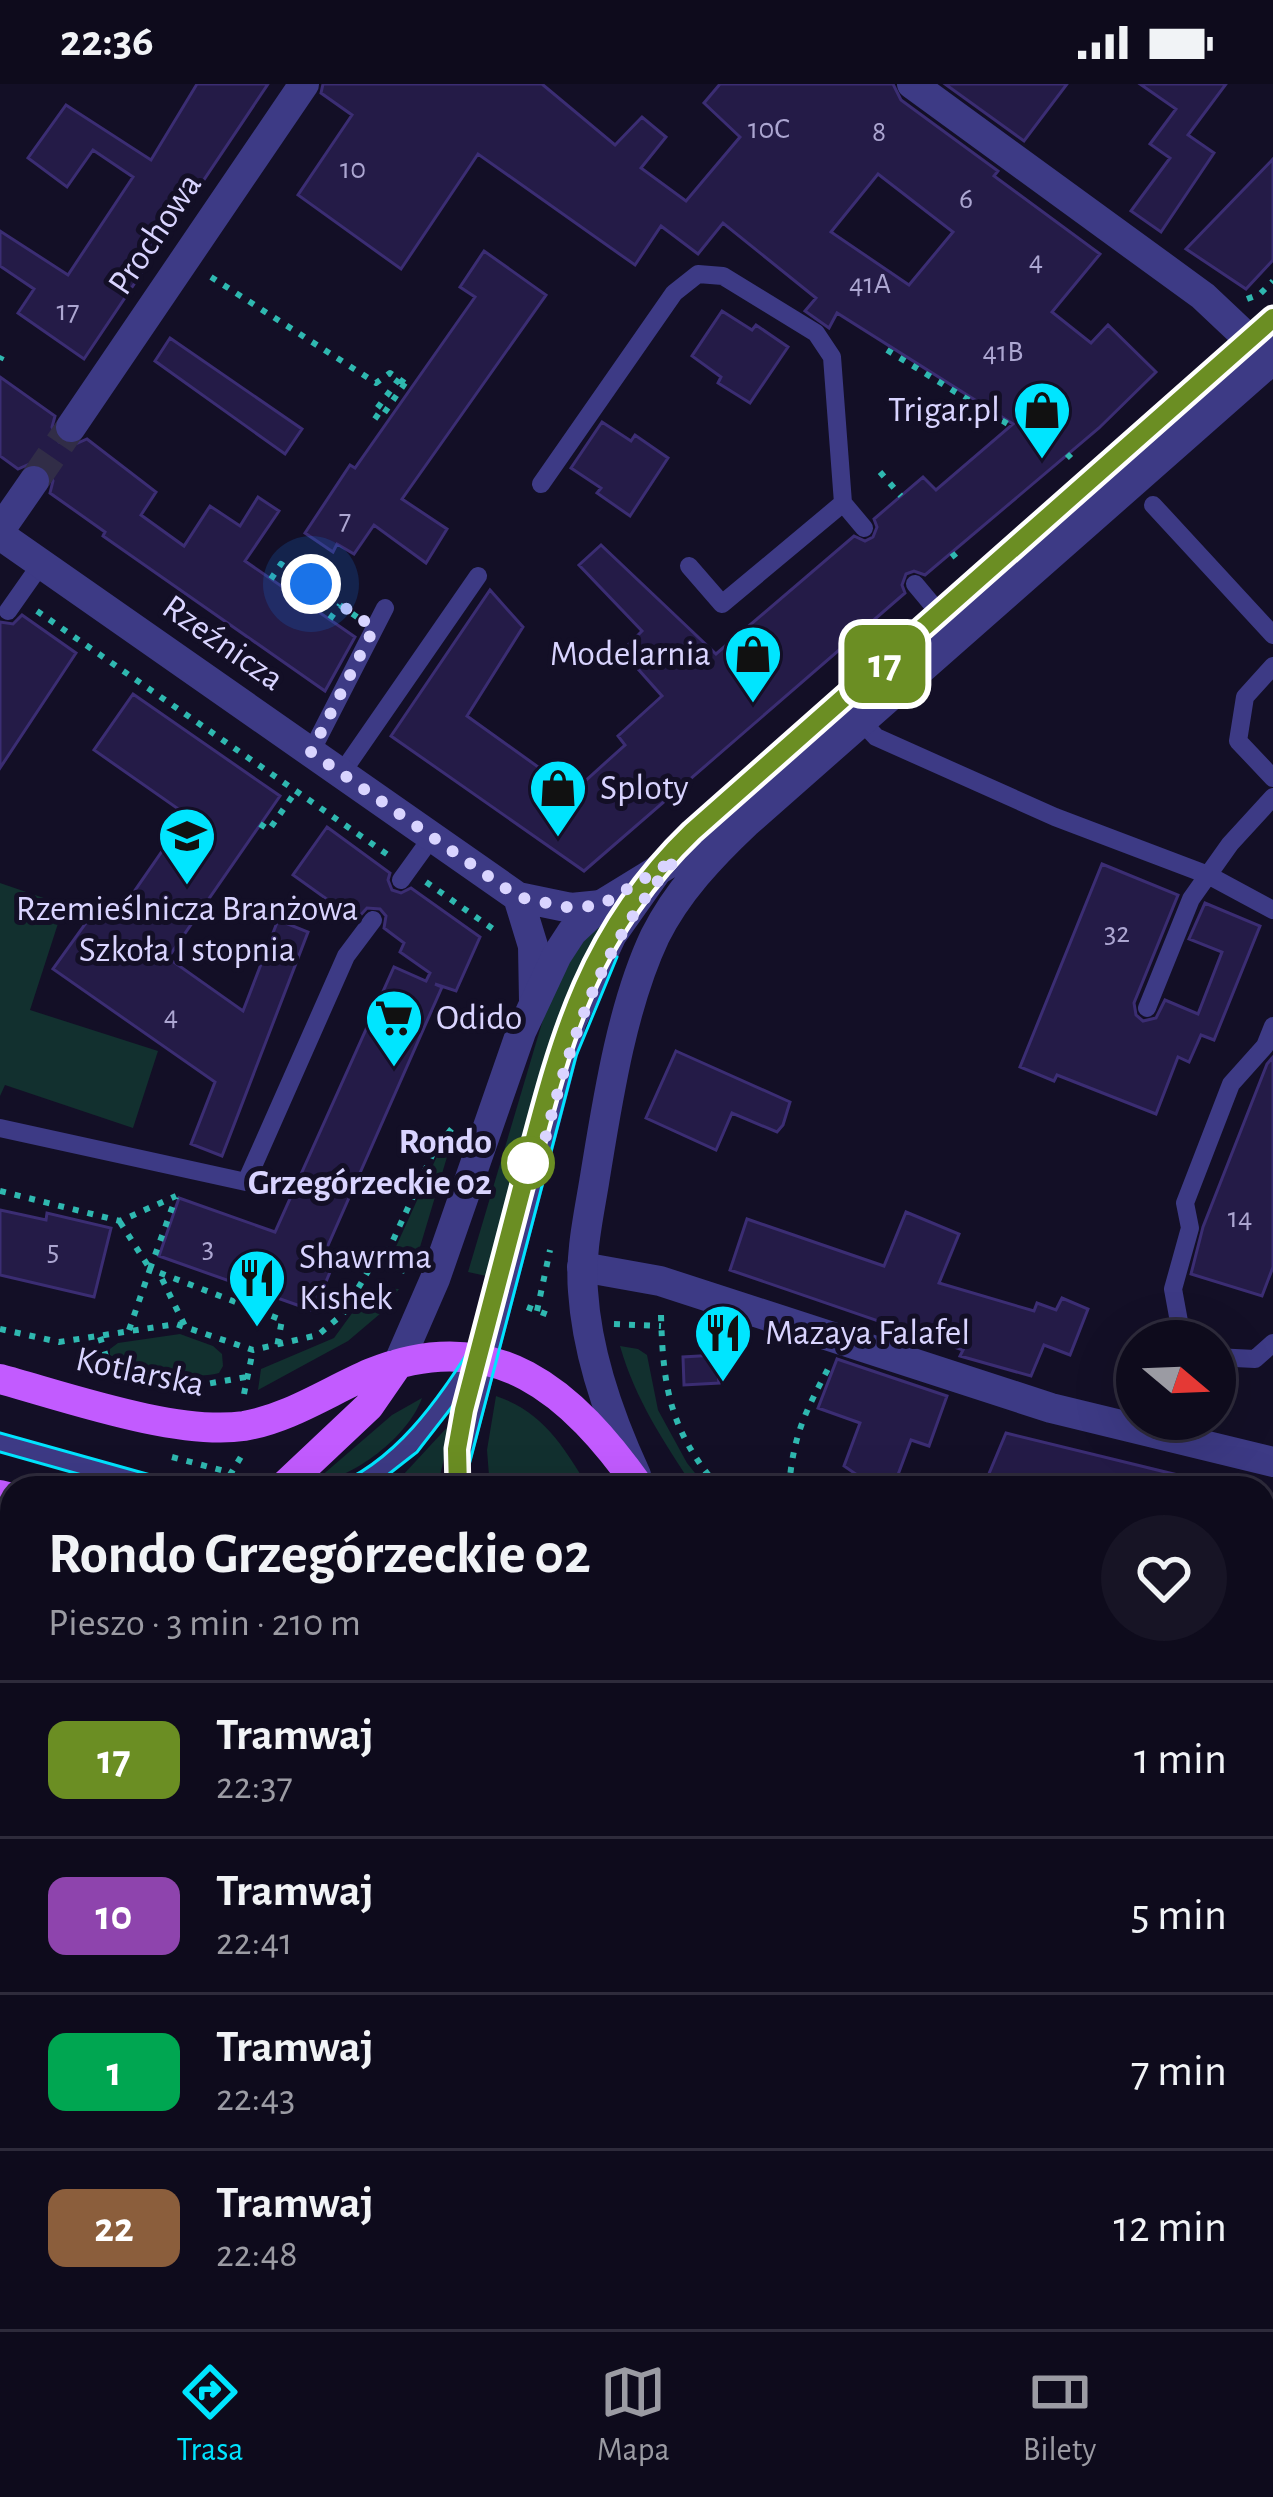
<!DOCTYPE html>
<html lang="pl">
<head>
<meta charset="utf-8">
<style>
	:root { --surface:#0e0b1c; --page:#171425; --text:#f1f3f6; --muted:#9b9ba3; --line:#2e2b3b; --accent:#00e5ff }
	body { margin:0; font-family:"Alegreya Sans",sans-serif; background:var(--page); color:var(--text); height:100vh; display:flex; flex-direction:column; font-size:45px; white-space:nowrap }
	* { box-sizing:border-box; margin:0 }
	p { font-size:39px; color:var(--muted) }
	.icon { flex:none; width:66px; height:66px; fill:none; stroke:currentColor; stroke-width:2; stroke-linecap:round; stroke-linejoin:round }
	.map { position:relative; flex:1; overflow:hidden }
	.drawer { position:absolute; left:0px; top:1392px; width:1275px; height:855px; display:flex; flex-direction:column; background:var(--surface); border-radius:36px 36px 0 0; box-shadow:0 12px 48px #0002,0 0 0 3px var(--line) }
	.drawer>* { flex:none }
	.badge { padding:0 24px; border-radius:18px; font-size:42px; line-height:78px }
	.needle { width:78px; rotate:109deg }
	.fabs { position:absolute; left:1116px; top:1236px; display:grid; gap:24px }
	.fabs a { display:grid; place-items:center; width:120px; height:120px; border-radius:50%; background:var(--surface); box-shadow:0 12px 48px #0002,0 0 0 3px var(--line); font-size:60px }
	.you { position:absolute; width:60px; height:60px; margin:-30px; border:9px solid #fff; border-radius:50%; background:#1a73e8; box-shadow:0 0 0 18px #1a73e833 }
	.map>.badge { position:absolute; translate:-50% -50%; box-shadow:0 0 0 6px #fff }
	.round { display:grid; place-items:center; flex:none; width:126px; height:126px; border-radius:63px; background:var(--page) }
	.headline { display:flex; align-items:center; justify-content:space-between; height:204px; padding:0 48px }
	h1 { font-size:57px; font-weight:600; line-height:90px }
	ul { padding:0; list-style:none }
	li { display:flex; align-items:center; gap:36px; height:156px; padding:0 48px; border-top:3px solid var(--line) }
	li div { flex:1 }
	li b { display:block; font-size:45px }
	li em { font-style:normal }
	li .badge { min-width:132px; font-weight:700; text-align:center }
	.status { display:flex; justify-content:space-between; align-items:center; height:84px; padding:0 60px; background:var(--surface); direction:ltr }
	.status svg { height:33px; fill:currentColor }
	.tab-bar { display:flex; justify-content:space-around; align-items:center; height:168px; border-top:3px solid var(--line); background:var(--surface); font-size:33px; color:var(--muted) }
	.tab-bar a { display:grid; justify-items:center; gap:6px }
	.tab-bar .active { color:var(--accent) }
	.map>svg:first-child { display:block }
	.green { fill:#12302f }
	.building { fill:#241b47; stroke:#3b2d73; stroke-width:3; fill-rule:evenodd }
	.lines { fill:none; stroke-linecap:round; stroke-linejoin:round }
	.minor-tunnel { stroke:#312d47; stroke-width:30; stroke-dasharray:30 15; stroke-linecap:butt }
	.path { stroke:#2fb8b0; stroke-width:6; stroke-dasharray:6 9; stroke-linecap:butt }
	.service { stroke:#3d3a85; stroke-width:18 }
	.minor { stroke:#3d3a85; stroke-width:30 }
	.tertiary { stroke:#3d3a85; stroke-width:30 }
	.secondary { stroke:#6f6bff; stroke-width:30 }
	.primary { stroke:#c25bff; stroke-width:30 }
	.tram { stroke:#00e5ff; stroke-width:3 }
	.line-casing { stroke:#fff; stroke-width:27 }
	.line { stroke:#6b8e23; stroke-width:18 }
	.walk { stroke:#d9d4ff; stroke-width:12; stroke-dasharray:0 21.6 }
	.stop-dot { fill:#fff; stroke:#6b8e23; stroke-width:6 }
	.labels { text-anchor:middle; dominant-baseline:central; stroke-width:10; stroke-linejoin:round; paint-order:stroke }
	.number-label { font-size:30px; fill:#aca6d1 }
	.street-label { font-size:36px; fill:#d9d4ff; stroke:#130f26 }
	.poi-label { font-size:36px; fill:#d9d4ff; stroke:#130f26; text-anchor:start }
	.stop-label { font-size:36px; font-weight:bold; fill:#d9d4ff; stroke:#130f26; text-anchor:end }
</style>
</head>
<body>
<div class="status"><b>22:36</b><svg viewBox="0 0 49 12"><path d="M0 12V9h3v3zM5 12V6h3v6zM10 12V3h3v9zM15 12V0h3v12zM26 1h20v11H26zM47 4h2v5h-2z"/></svg></div>
<div class="map">
<svg width="1273" height="2245" viewBox="0 0 1273 2245">
	<rect width="100%" height="100%" fill="#130f26"/>
	<path class="green" d="M0 799 64 821 30 926 158 967 133 1044 5 1001 0 1012Z
		M602 838 605 844 559 940 491 1193 468 1188 547 922 575 865Z
		M453 1053 420 1163 415 1177 394 1167 438 1070Z
		M381 1204 399 1205 381 1229 348 1257 258 1306 261 1285 334 1254 366 1210Z
		M180 1250 213 1262 222 1270 223 1282 219 1289C196 1297 130 1284 110 1271V1265L118 1259Z
		M620 1262 638 1265 647 1271 658 1326 687 1379 707 1404H694C664 1358 635 1315 620 1262Z
		M496 1312C544 1328 564 1364 589 1404H490L487 1366Z
		M422 1314C408 1353 354 1394 312 1400L392 1331Z
		M453 1337 437 1404H386L403 1391Z"/>
	<path class="building" d="M197 0H268L84 275 18 229 34 205 0 182V147L68 191 133 93 93 66 67 103 28 74 66 21 151 76Z
		M323 0H542L615 61 642 33 666 53 641 84 686 117 740 53 704 19 720 0H893L901 16 998 87 994 92 1100 170 1052 228 1091 259 1108 241 1156 288 1099 344 925 491 914 487 906 490 902 501 905 509 584 787 391 652 490 506 523 543 467 632 573 708 625 661 618 652 662 612 622 567 642 547 579 481 601 461 716 570 854 452 865 457 873 453 877 443 874 435 923 393 936 406 1013 340 837 229 829 244 805 227 816 214 723 139 698 170 661 142 635 181 478 70 401 185 298 111 352 31 321 9ZM878 90 953 148 909 201 831 148Z
		M945 0H1067L1024 57Z
		M1140 0H1226L1188 51 1214 69 1161 148 1131 127 1170 74 1150 60 1176 25Z
		M1273 75V176L1246 205 1186 165Z
		M484 167 546 211 402 415 447 445 426 479 374 441 354 470 337 460 333 468 305 449 350 381 355 384 475 213 460 203Z
		M722 227 752 246 756 241 788 263 750 319 718 299 721 293 692 272Z
		M170 254 302 345 285 370 155 277Z
		M0 293 55 332 52 343 59 358 71 362 87 355 156 408 141 431 184 462 210 422 240 442 258 413 279 427 245 477 355 553 325 607 103 452 105 448 50 409 53 397 46 382 34 378 18 385 0 372Z
		M602 338 631 357 635 351 668 374 630 432 597 409 601 404 571 384Z
		M22 531 76 569 0 684V538L13 540Z
		M133 610 280 712 168 874 243 927 278 836 308 848 222 1072 191 1060 215 998 53 885 96 825 113 838 187 731 94 666Z
		M327 743 390 789 388 796 392 806 401 809 411 804 480 853 456 907 435 900 442 903 326 1166 337 1171 314 1227 159 1172 179 1114 275 1148 394 883 426 897 430 889 400 868 404 859 384 844 386 832 380 825 367 824 356 836 293 791Z
		M1102 780 1178 811 1134 919 1136 931 1143 937 1156 934 1165 916 1198 930 1222 868 1189 855 1205 819 1260 842 1214 956 1201 951 1189 978 1178 973 1156 1030 1057 991 1054 997 1020 983Z
		M676 967 790 1018 783 1041 777 1048 732 1029 716 1066 646 1034Z
		M1273 973V1183L1262 1212 1191 1190 1203 1143 1267 980Z
		M0 1126 46 1136 47 1129 111 1144 94 1213 0 1191Z
		M906 1128 959 1150 939 1199 1034 1227 1037 1219 1056 1226 1062 1214 1088 1225 1070 1271 1044 1261 1031 1292 960 1272 963 1266 730 1186 747 1135 884 1182Z
		M716 1271 719 1299 684 1301 683 1273Z
		M837 1275 947 1312 929 1362 911 1356 893 1404H876L844 1382 860 1339 818 1324Z
		M1006 1349 1190 1394 1189 1404H983Z"/>
	<g class="lines">
		<path class="minor-tunnel" d="M34 397 71 343"/>
		<path class="path" d="M211 193 376 299 390 289 412 304
			M1247 215 1260 210 1273 197
			M887 266 1011 342
			M0 276 2 272
			M399 295 373 330 380 335 405 299
			M1067 370 1071 374
			M880 388 901 412
			M952 469 956 474
			M271 495 281 480 357 533
			M37 527 391 773
			M330 535 340 521
			M260 740 269 746 296 707
			M426 798 493 845
			M0 1107 120 1137 176 1112
			M120 1138 150 1185
			M374 1177 405 1187
			M150 1185 176 1113
			M162 1195 185 1242
			M527 1223 554 1233
			M537 1227 550 1166
			M661 1231C663 1304 670 1347 719 1404
			M614 1240 661 1242
			M0 1245 59 1258 176 1240 253 1266 318 1251 343 1230 374 1177 389 1165 434 1067 457 1038
			M129 1246 150 1185 282 1236 277 1263
			M100 1253 109 1282 184 1304 246 1293
			M244 1310 253 1266
			M172 1373 232 1389
			M222 1404 242 1371
			M789 1404C793 1350 806 1327 830 1281
			M1263 1612 1273 1615
			M1263 1812 1273 1817
			M1263 2108 1273 2114
			M0 2157 12 2158
			M367 2235 369 2245
			M604 2235 607 2245"/>
		<path class="service" d="M541 400 674 209 698 190 723 192 816 249 832 273 843 419 722 520 689 482
			M843 419 864 444
			M1153 421 1273 551
			M915 500 945 536
			M8 527 41 480
			M1273 582 1245 613 1238 657 1273 694
			M862 638 876 653 1055 733 1208 791 1273 826
			M311 668 385 524
			M341 690 478 492
			M401 796 432 753
			M1147 924 1191 815 1230 760 1273 713
			M0 1044 246 1098 346 872 373 836
			M1186 1257 1182 1254 1173 1205 1190 1144 1185 1119 1231 1000 1265 962 1273 942
			M1215 1273 1255 1275 1273 1259
			M0 1358 163 1404
			M352 1404C408 1375 445 1320 480 1269
			M455 1404 577 940 617 854 660 793
			M0 1876 12 1886
			M0 1941 12 1939
			M1263 1968 1273 1974
			M1263 2184 1273 2191
			M0 2190 12 2193
			M155 2235 189 2245
			M465 2235V2245
			M508 2235 512 2245
			M722 2235 736 2245
			M271 2245 272 2235
			M816 2245 821 2235
			M1035 2245 1040 2235"/>
		<path class="minor" d="M912 0 1203 212 1255 261
			M71 343 304 0
			M0 446 34 397
			M0 451 518 813 571 824 601 821
			M518 813 533 862 534 917
			M582 1183 660 1197 1051 1324 1273 1378
			M0 1490 12 1493
			M0 1789 12 1775"/>
		<path class="tertiary" d="M398 1280 435 1195 521 948 557 871 572 848 601 821 676 775 1273 243
			M636 1391C610 1335 587 1269 583 1207 580 1171 588 1135 594 1099 607 1020 621 924 655 852 677 808 711 772 746 739L1273 275"/>
		<path class="secondary" d="M428 2235 430 2245
			M544 2235 546 2245"/>
		<path class="primary" d="M0 1295C66 1313 177 1352 244 1342 290 1334 329 1307 371 1289 495 1239 572 1308 640 1404
			M282 1404 369 1322 398 1280
			M0 1411 12 1414
			M1263 1908 1273 1915
			M1263 2035 1273 2041"/>
		<path class="tram" d="M0 1349 197 1404
			M0 1368 128 1404
			M329 1404C396 1378 436 1318 474 1259
			M371 1404 417 1368 462 1310
			M444 1404 564 948C590 872 634 804 692 748L1273 234
			M463 1404 576 972 617 873
			M1263 1956 1273 1962
			M1263 1979 1273 1985
			M476 2235 479 2245
			M495 2235 498 2245"/>
	</g>
	<g class="lines">
		<defs>
			<path id="line" d="M458 1404 457 1365 464 1326C484 1250 504 1173 524 1096 560 959 585 851 692 748L1273 234"/>
		</defs>
		<use href="#line" class="line-casing"/>
		<use href="#line" class="line"/>
		<path class="walk" d="M311 500 374 544 311 668 518 813 571 824 601 821 676 775C592 871 567 970 536 1090L528 1079"/>
	</g>
	<defs>
		<symbol id="shop-pin" viewBox="-11 -11 22 30"><path d="M0 17L-7.5 6A9.5 9.5 0 1 1 7.5 6Z" fill="#00e5ff" stroke="#130f26"/><path d="M-5-2.5h2.3a2.7 3.5 0 0 1 5.4 0H5L5.5 6h-11ZM-1.5-2.5h3a1.5 2.3 0 0 0-3 0Z" fill="#111"/></symbol>
		<symbol id="school-pin" viewBox="-11 -11 22 30"><path d="M0 17L-7.5 6A9.5 9.5 0 1 1 7.5 6Z" fill="#00e5ff" stroke="#130f26"/><path d="M0-5L7-2L0 1L-7-2ZM-4 1L0 2.5L4 1V4Q0 6-4 4Z" fill="#111"/></symbol>
		<symbol id="supermarket-pin" viewBox="-11 -11 22 30"><path d="M0 17L-7.5 6A9.5 9.5 0 1 1 7.5 6Z" fill="#00e5ff" stroke="#130f26"/><path d="M-6-5.5h2.5l.6 2H6L4.5 2H-2.5L-4.4-4H-6ZM-1.5 3.2a1.3 1.3 0 1 0 .1 0ZM3 3.2a1.3 1.3 0 1 0 .1 0Z" fill="#111"/></symbol>
		<symbol id="restaurant-pin" viewBox="-11 -11 22 30"><path d="M0 17L-7.5 6A9.5 9.5 0 1 1 7.5 6Z" fill="#00e5ff" stroke="#130f26"/><path d="M-5-6h1v4h1v-4h1v4h1v-4h1v5L-1.5 .5V6h-2V.5L-5-1ZM5-6V6H3V1.5H1.5Q1.5-4 5-6Z" fill="#111"/></symbol>
	</defs>
	<g fill-rule="evenodd">
		<use href="#shop-pin" x="1009" y="293" width="66" height="90"/>
		<use href="#shop-pin" x="720" y="537" width="66" height="90"/>
		<use href="#shop-pin" x="525" y="671" width="66" height="90"/>
		<use href="#school-pin" x="154" y="719" width="66" height="90"/>
		<use href="#supermarket-pin" x="361" y="901" width="66" height="90"/>
		<use href="#restaurant-pin" x="224" y="1161" width="66" height="90"/>
		<use href="#restaurant-pin" x="690" y="1216" width="66" height="90"/>
	</g>
	<circle class="stop-dot" cx="528" cy="1079" r="24"/>
	<g class="labels">
		<g class="number-label">
			<text x="769" y="45">10C</text>
			<text x="879" y="48">8</text>
			<text x="353" y="85">10</text>
			<text x="966" y="115">6</text>
			<text x="1036" y="177">4</text>
			<text x="870" y="200">41A</text>
			<text x="68" y="227">17</text>
			<text x="1003" y="268">41B</text>
			<text x="345" y="436">7</text>
			<text x="1117" y="849">32</text>
			<text x="171" y="932">4</text>
			<text x="1240" y="1134">14</text>
			<text x="208" y="1164">3</text>
			<text x="53" y="1167">5</text>
		</g>
		<g class="street-label">
			<text transform="translate(155 150) rotate(-56)">Prochowa</text>
			<text transform="translate(223 559) rotate(35)">Rzeźnicza</text>
			<text transform="translate(140 1288) rotate(12)">Kotlarska</text>
		</g>
		<g class="poi-label">
			<text x="1000" y="326" text-anchor="end">Trigar.pl</text>
			<text x="711" y="570" text-anchor="end">Modelarnia</text>
			<text x="600" y="704">Sploty</text>
			<text x="187" y="825" text-anchor="middle">Rzemieślnicza Branżowa<tspan x="187" dy="41">Szkoła I stopnia</tspan></text>
			<text x="436" y="934">Odido</text>
			<text x="299" y="1173">Shawrma<tspan x="299" dy="41">Kishek</tspan></text>
			<text x="765" y="1249">Mazaya Falafel</text>
		</g>
		<g class="stop-label">
			<text x="492" y="1058">Rondo<tspan x="492" dy="41">Grzegórzeckie 02</tspan></text>
		</g>
	</g>
</svg>
<div class="fabs">
<a><svg class="needle" viewBox="-14 -14 28 28"><path d="M0-13l5 13h-10z" fill="#e53935"/><path d="M0 13l5-13h-10z" fill="#9b9ba3"/></svg></a>
</div>
<div class="you" style="left:311px;top:500px"></div>
<b class="badge" style="left:885px;top:580px;background:#6b8e23;color:#fff">17</b>
<section class="drawer">
<div class="headline"><div><h1>Rondo Grzegórzeckie 02</h1><p>Pieszo · 3 min · 210 m</p></div><a class="round"><svg class="icon" aria-label="heart" viewBox="0 0 24 24"><path d="M12 20l-8-8c-3-5 5-10 8-4 3-6 11-1 8 4z"/></svg></a></div>
<ul>
<li><span class="badge" style="background:#6b8e23;color:#fff">17</span><div><b>Tramwaj</b><p>22:37</p></div><em>1 min</em></li>
<li><span class="badge" style="background:#8e44ad;color:#fff">10</span><div><b>Tramwaj</b><p>22:41</p></div><em>5 min</em></li>
<li><span class="badge" style="background:#00a651;color:#fff">1</span><div><b>Tramwaj</b><p>22:43</p></div><em>7 min</em></li>
<li><span class="badge" style="background:#8b5e3c;color:#fff">22</span><div><b>Tramwaj</b><p>22:48</p></div><em>12 min</em></li>
</ul>
</section>
</div>
<nav class="tab-bar">
<a class="active"><svg class="icon" aria-label="directions" viewBox="0 0 24 24"><path d="M12 3l9 9-9 9-9-9zM9 14v-3h6M13 9l2 2-2 2"/></svg>Trasa</a>
<a><svg class="icon" aria-label="map" viewBox="0 0 24 24"><path d="M3 6l6-2 6 2 6-2v14l-6 2-6-2-6 2zM9 4v14M15 6v14"/></svg>Mapa</a>
<a><svg class="icon" aria-label="tickets" viewBox="0 0 24 24"><path d="M3 7h18v10H3zM15 7v10"/></svg>Bilety</a>
</nav>
</body>
</html>
